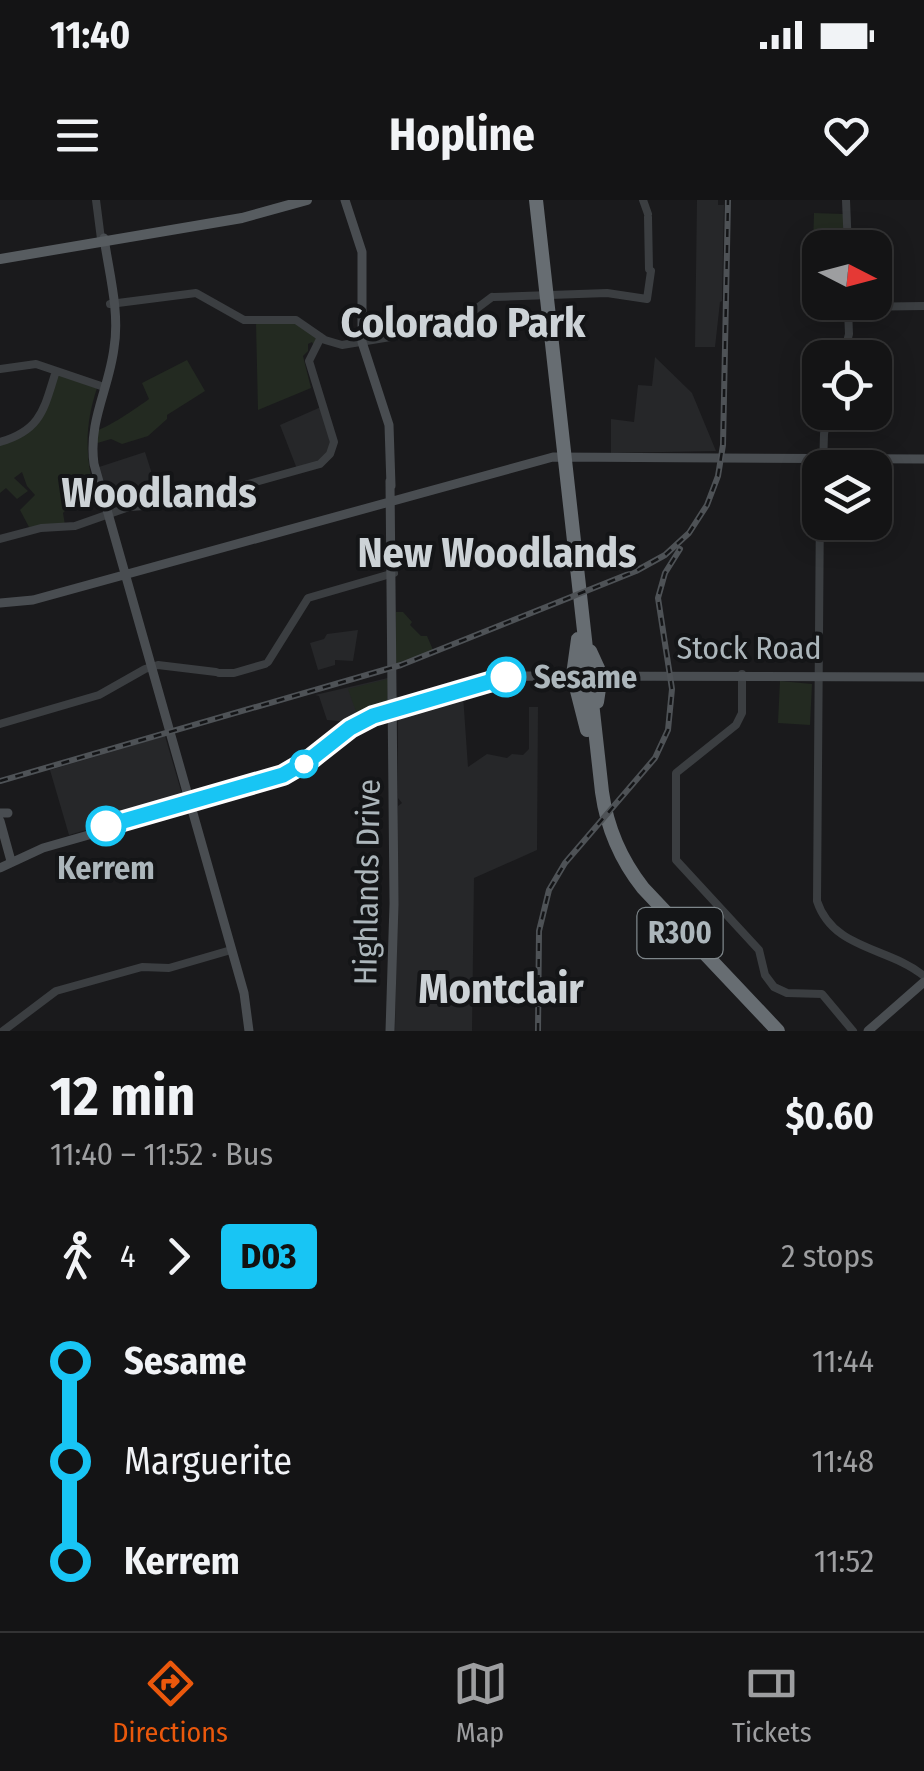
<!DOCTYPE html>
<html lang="en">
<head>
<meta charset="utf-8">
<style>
	:root { --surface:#141415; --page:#1d1d1e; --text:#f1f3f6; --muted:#9d9ea0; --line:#333334; --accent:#ea580c }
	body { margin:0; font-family:"Fira Sans Condensed",sans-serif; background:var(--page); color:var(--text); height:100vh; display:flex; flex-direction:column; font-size:38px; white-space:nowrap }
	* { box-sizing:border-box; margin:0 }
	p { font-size:32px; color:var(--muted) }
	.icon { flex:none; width:55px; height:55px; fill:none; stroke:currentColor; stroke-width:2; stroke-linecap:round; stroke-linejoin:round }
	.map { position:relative; height:831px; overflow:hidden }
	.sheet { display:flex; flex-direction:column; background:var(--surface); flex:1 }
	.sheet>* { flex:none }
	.badge { padding:0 20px; border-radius:8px; font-size:35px; line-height:65px }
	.needle { width:65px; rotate:96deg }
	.fabs { position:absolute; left:802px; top:30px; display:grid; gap:20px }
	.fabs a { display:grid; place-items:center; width:90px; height:90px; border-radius:20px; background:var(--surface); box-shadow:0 5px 25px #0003,0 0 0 2px var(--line); font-size:50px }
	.map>.badge { position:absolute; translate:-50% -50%; box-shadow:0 0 0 5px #fff }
	.legs { display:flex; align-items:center; gap:15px; height:110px; padding:0 50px; font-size:32px }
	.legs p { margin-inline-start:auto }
	.head { display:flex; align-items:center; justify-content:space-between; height:170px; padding:0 50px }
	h1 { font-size:55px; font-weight:700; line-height:75px }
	ul { padding:0 50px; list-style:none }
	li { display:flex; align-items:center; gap:35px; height:100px; font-size:38px }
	li i { display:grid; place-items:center; width:15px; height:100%; margin:0 12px; background:currentColor }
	li i::after { content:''; width:25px; height:25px; margin:-12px; border:8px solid; border-radius:50%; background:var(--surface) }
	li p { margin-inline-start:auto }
	li:first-child i { background:linear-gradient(#0000 50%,currentColor 0) }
	li:last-child i { background:linear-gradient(currentColor 50%,#0000 0) }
	.status { display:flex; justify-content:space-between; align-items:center; height:70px; padding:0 50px; background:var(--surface); direction:ltr }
	.status svg { height:28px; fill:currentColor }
	header { display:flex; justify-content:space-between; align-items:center; height:130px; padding:0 50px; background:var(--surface); font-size:45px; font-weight:700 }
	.menu { display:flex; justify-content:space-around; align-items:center; height:140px; border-top:2px solid var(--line); background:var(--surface); font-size:28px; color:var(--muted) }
	.menu a { display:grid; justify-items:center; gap:5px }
	.menu .selected { color:var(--accent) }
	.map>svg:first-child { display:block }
	.built { fill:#262729 }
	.green { fill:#232a21 }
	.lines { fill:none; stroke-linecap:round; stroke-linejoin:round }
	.tertiary { stroke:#3b3e41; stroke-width:8 }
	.secondary { stroke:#494d51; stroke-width:9 }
	.primary { stroke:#575c60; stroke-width:10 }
	.motorway { stroke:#676d72; stroke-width:14 }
	.rail-casing { stroke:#4e5256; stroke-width:6 }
	.rail { stroke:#141517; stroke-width:2.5; stroke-dasharray:8; stroke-linecap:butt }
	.line-1-casing { stroke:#fff; stroke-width:22 }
	.line-1 { stroke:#18c5f4; stroke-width:15 }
	.stop-1-dot { fill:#fff; stroke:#18c5f4; stroke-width:5 }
	.labels { text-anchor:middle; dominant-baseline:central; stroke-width:8; stroke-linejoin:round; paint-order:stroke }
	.shield { fill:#141517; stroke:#7e868a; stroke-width:2.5 }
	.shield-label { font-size:30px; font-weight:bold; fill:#acb6bb }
	.street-label { font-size:32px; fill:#acb6bb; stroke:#141517 }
	.stop-label { font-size:32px; font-weight:bold; fill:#acb6bb; stroke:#141517; text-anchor:start }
	.district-label { font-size:42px; font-weight:bold; fill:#cdd3d7; stroke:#141517 }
</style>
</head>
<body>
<div class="status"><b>11:40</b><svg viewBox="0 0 49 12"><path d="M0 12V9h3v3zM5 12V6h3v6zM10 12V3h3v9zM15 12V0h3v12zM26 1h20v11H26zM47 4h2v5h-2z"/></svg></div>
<header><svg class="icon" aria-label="menu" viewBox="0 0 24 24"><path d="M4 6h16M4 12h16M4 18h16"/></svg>Hopline<svg class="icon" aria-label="heart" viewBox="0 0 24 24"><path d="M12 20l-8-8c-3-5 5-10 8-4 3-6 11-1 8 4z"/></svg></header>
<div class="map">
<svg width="924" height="831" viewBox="0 0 924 831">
	<rect width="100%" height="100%" fill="#1a1a1c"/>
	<path class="built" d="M697 0H718V5H724L722 101 720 102 715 147H695Z
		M655 157 692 193 716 251 611 253V219L634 222 638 185 652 186Z
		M321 207 332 236 329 253 319 263 297 269 280 225Z
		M145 252 161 302 135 304 131 292 105 301 96 268Z
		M358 430 353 461 335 460V465L318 470 310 443 324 439 327 434Z
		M388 478V509L350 526 349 522 327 520 319 496 315 495Z
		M463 495 468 567 487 554 507 558 512 554 523 555 529 549V507H538L537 650 474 678 472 831H395L398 606 402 603 398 598V516Z
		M165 536 184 601 69 635 50 570Z"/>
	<path class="green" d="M814 13 843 14V47H813Z
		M294 121 318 137 314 146 312 142 308 144V151L303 156 311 188 258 210 256 123Z
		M187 160 205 191 167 215V219L148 236 122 244 111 239 94 244V231C105 230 138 207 149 199L142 183Z
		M57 174 97 188C85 224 85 253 94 290L79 296 63 313 65 325 29 327 20 310 35 295 27 286 22 272 14 278 28 291 17 299 6 288 0 293V244C43 231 41 213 57 174Z
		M396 412H403L412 422 410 425 421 436H427L433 450 395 464Z
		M388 479 387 508 359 520 348 489Z
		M780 481 812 484 810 525 778 523Z"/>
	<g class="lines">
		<path class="tertiary" d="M96 0 101 39
			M643 0 648 14
			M846 0 848 48
			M648 17 649 69
			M494 97 607 93 647 99 651 71
			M110 104 196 93 244 120H296L325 140 342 145 439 129 458 122
			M851 107 924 106
			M460 121 492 97
			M843 158 849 134 848 110
			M0 169 36 164 104 187
			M0 242C42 230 44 208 56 171
			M823 268 824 234 828 212
			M820 301 817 701C833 750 889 747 924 776
			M0 339 41 328 75 326 129 307 176 304 320 264 330 254 334 242 309 161 321 137
			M268 462 308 398 394 373
			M219 473H234L265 464
			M742 474V513L736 525 676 573V660L759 750 765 775 774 787 787 793 822 794 853 831
			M0 524 99 495 145 469 158 465 216 472
			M3 831 56 791 142 767 169 768 231 750"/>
		<path class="secondary" d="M345 0 362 52V142L389 225 391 286
			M104 38C109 73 120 112 114 148 109 189 88 221 94 264L244 793 249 831
			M0 403 33 400 553 257 924 259
			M0 613H8
			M0 621 11 661
			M0 668 43 648 278 581 311 563 345 536 371 521 526 476 924 477
			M390 831 394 704 390 281
			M868 831 924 782"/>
		<path class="primary" d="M0 59 242 18 307 0"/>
		<path class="motorway" d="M536 0 602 592C607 628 621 660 643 688L778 831
			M578 439 573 475 587 530
			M590 451 601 475 597 502"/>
		<defs>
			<path id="rail" d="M0 581 401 465 636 371 665 355 689 333 707 305 718 276 723 245 728 0
				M538 831 539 731 549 690 565 663 655 558 668 530 672 489 658 398 665 373 680 349"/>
		</defs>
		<use href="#rail" class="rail-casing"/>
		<use href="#rail" class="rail"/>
	</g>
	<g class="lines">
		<defs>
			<path id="line-1" d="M106 626 283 575 312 558 350 528 373 516 506 477"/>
		</defs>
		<use href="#line-1" class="line-1-casing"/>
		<use href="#line-1" class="line-1"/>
	</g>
	<g class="stop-1-dot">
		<circle cx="506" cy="477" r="18"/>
		<circle cx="304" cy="564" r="12"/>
		<circle cx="106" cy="626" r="18"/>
	</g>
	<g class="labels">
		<rect class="shield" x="637.5" y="708" width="85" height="50" rx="8"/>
		<g class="shield-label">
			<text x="680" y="733">R300</text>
		</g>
		<g class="street-label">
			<text x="749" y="448">Stock Road</text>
			<text transform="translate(367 682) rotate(-89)">Highlands Drive</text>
		</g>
		<g class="stop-label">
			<text x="534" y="477">Sesame</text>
			<text x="106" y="668" text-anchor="middle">Kerrem</text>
		</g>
		<g class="district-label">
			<text x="463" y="123">Colorado Park</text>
			<text x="159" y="293">Woodlands</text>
			<text x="497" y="353">New Woodlands</text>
			<text x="501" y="789">Montclair</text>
		</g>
	</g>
</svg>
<div class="fabs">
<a><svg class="needle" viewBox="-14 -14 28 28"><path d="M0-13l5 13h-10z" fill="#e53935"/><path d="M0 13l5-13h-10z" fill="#9d9ea0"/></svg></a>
<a><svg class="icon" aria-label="locate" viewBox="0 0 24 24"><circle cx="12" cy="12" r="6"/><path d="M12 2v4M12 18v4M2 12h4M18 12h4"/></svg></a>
<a><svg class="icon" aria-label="layers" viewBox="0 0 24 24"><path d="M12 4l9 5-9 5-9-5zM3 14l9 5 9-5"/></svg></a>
</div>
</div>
<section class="sheet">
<div class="head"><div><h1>12 min</h1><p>11:40 – 11:52 · Bus</p></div><b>$0.60</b></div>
<div class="legs"><svg class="icon" aria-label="walk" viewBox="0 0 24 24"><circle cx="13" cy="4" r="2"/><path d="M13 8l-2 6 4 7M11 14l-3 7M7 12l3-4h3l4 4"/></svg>4<svg class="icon" aria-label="forward" viewBox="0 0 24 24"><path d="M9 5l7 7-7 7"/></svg><b class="badge" style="background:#18c5f4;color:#111">D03</b><p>2 stops</p></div>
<ul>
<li><i style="color:#18c5f4"></i><b>Sesame</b><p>11:44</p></li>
<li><i style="color:#18c5f4"></i><span>Marguerite</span><p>11:48</p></li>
<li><i style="color:#18c5f4"></i><b>Kerrem</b><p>11:52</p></li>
</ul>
</section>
<nav class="menu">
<a class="selected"><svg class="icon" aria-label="directions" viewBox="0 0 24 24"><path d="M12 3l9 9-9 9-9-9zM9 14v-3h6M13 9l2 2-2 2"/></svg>Directions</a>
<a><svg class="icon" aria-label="map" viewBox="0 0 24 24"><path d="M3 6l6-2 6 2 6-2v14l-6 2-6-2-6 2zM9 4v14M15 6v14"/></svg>Map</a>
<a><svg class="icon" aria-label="tickets" viewBox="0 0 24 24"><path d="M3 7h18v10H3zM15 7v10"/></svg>Tickets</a>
</nav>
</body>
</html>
